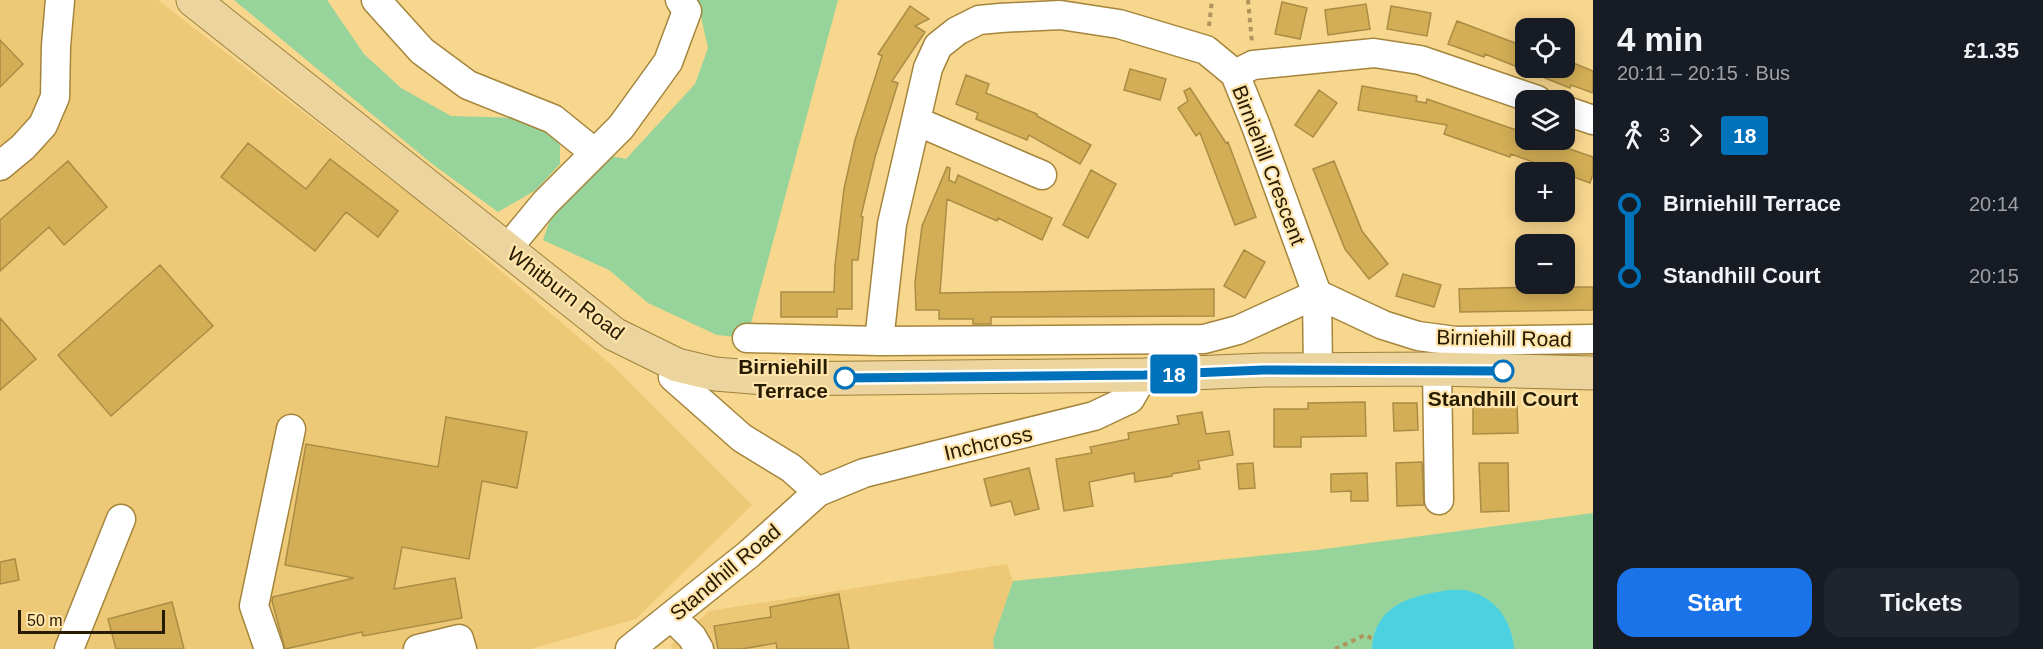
<!DOCTYPE html>
<html lang="en">
<head>
<meta charset="utf-8">
<style>
	:root { --surface:#171b24; --page:#20242c; --text:#f1f3f6; --muted:#9ea1a6; --accent:#1a73e8 }
	body { margin:0; font-family:Helvetica,sans-serif; background:var(--page); color:var(--text); height:100vh; display:flex; flex-direction:column; font-size:22px; white-space:nowrap }
	* { box-sizing:border-box; margin:0 }
	p { font-size:20px; color:var(--muted) }
	.icon { flex:none; width:33px; height:33px; fill:none; stroke:currentColor; stroke-width:2; stroke-linecap:round; stroke-linejoin:round }
	.map { position:relative; flex:1; overflow:hidden }
	.panel { display:flex; flex-direction:column; background:var(--surface); width:450px }
	.panel>* { flex:none }
	.badge { padding:0 12px; border-radius:4px; font-size:21px; line-height:39px }
	.fabs { position:absolute; left:1515px; top:18px; display:grid; gap:12px }
	.fabs a { display:grid; place-items:center; width:60px; height:60px; border-radius:12px; background:var(--surface); box-shadow:0 3px 15px #0003; font-size:30px }
	.scale { position:absolute; left:18px; bottom:15px; width:147px; box-sizing:border-box; padding-left:6px; border:3px solid #271b00; border-top:0; font-size:16px; line-height:21px; white-space:nowrap; color:#271b00; -webkit-text-stroke:4px #ffe5ab; paint-order:stroke }
	.map>.badge { position:absolute; translate:-50% -50%; box-shadow:0 0 0 3px #fff }
	.legs { display:flex; align-items:center; gap:9px; height:66px; padding:0 24px; font-size:20px }
	.legs p { margin-inline-start:auto }
	.headline { display:flex; align-items:center; justify-content:space-between; height:102px; padding:0 24px }
	h1 { font-size:33px; font-weight:600; line-height:45px }
	.primary-button { display:flex; gap:12px; margin-top:auto; padding:12px 24px }
	.primary-button a { flex:1; height:69px; border-radius:18px; background:var(--accent); color:#fff; font-size:24px; font-weight:600; line-height:69px; text-align:center }
	.primary-button a+a { background:var(--page); color:var(--text) }
	ul { padding:0 24px; list-style:none }
	li { display:flex; align-items:center; gap:21px; height:72px; font-size:22px }
	li i { display:grid; place-items:center; width:9px; height:100%; margin:0 8px; background:currentColor }
	li i::after { content:''; width:15px; height:15px; margin:-8px; border:4px solid; border-radius:50%; background:var(--surface) }
	li p { margin-inline-start:auto }
	li:first-child i { background:linear-gradient(#0000 50%,currentColor 0) }
	li:last-child i { background:linear-gradient(currentColor 50%,#0000 0) }
	main { display:flex; flex:1; min-height:0 }
	.map>svg:first-child { display:block }
	.built { fill:#edc977 }
	.green { fill:#96d49b }
	.water { fill:#4cd1e0 }
	.building { fill:#d3ae56; stroke:#ab8c44; stroke-width:1.5 }
	.lines { fill:none; stroke-linecap:round; stroke-linejoin:round }
	.minor-casing { stroke:#a4853c; stroke-width:31 }
	.major-casing { stroke:#9e803c; stroke-width:35 }
	.path { stroke:#af955c; stroke-width:4; stroke-dasharray:4.5 4.5; stroke-linecap:butt }
	.minor { stroke:#fff; stroke-width:28 }
	.major { stroke:#ebd49d; stroke-width:33 }
	.line-1-casing { stroke:#fff; stroke-width:14 }
	.line-1 { stroke:#0072bc; stroke-width:9 }
	.stop-1-dot { fill:#fff; stroke:#0072bc; stroke-width:3 }
	.labels { text-anchor:middle; dominant-baseline:central; stroke-width:4.5; stroke-linejoin:round; paint-order:stroke }
	.street-label { font-size:21px; fill:#271b00; stroke:#ffe5ab }
	.stop-label { font-size:21px; font-weight:bold; fill:#271b00; stroke:#ffe5ab; text-anchor:end }
</style>
</head>
<body>
<main>
<div class="map">
<svg width="1593" height="649" viewBox="0 0 1593 649">
	<rect width="100%" height="100%" fill="#f7d68d"/>
	<path class="built" d="M0 0H158L417 200 615 368 752 505 636 619 531 649H0Z
		M1007 564 1013 581 993 640 994 649H674L671 645 709 611Z"/>
	<path class="green" d="M234 0H327L364 54 401 88 451 116 522 118 560 141V164L536 190 498 212 431 163Z
		M694 0H838L747 338 717 335 648 303 609 270 543 240 551 217 602 154 626 159 695 84 708 48 700 12Z
		M1593 513V649H994L993 640 1013 581 1317 550Z"/>
	<path class="water" d="M1449 590C1456 590 1465 589 1472 592 1498 600 1512 623 1514 649H1372C1375 604 1411 596 1449 590Z"/>
	<path class="building" d="M1282 2 1307 8 1300 39 1275 34Z
		M1366 4 1370 29 1328 35 1325 10Z
		M910 6 929 19 915 26 925 32 892 81 898 83 875 157 861 216 863 217 858 260H852V309H837V317H781V292H834L835 265 844 189 855 140 882 56 878 54Z
		M1391 6 1431 13 1427 36 1387 29Z
		M1457 21 1526 47V68H1564V59L1593 71V93L1571 85 1570 88 1485 54 1484 57 1448 44Z
		M0 40 23 64 0 87Z
		M1130 69 1166 79 1160 100 1124 90Z
		M966 75 989 84 986 93 1037 114V116L1091 145 1080 164 1029 135 1027 140 976 119 978 113 956 104Z
		M1362 86 1417 96 1416 101 1426 103 1427 99 1519 131 1516 140H1544L1593 157V174L1590 183 1511 154 1510 157 1444 134 1447 125 1358 110Z
		M1190 88 1226 143 1228 142 1256 217 1235 225 1200 133 1196 136 1178 108 1188 101 1184 91Z
		M1319 90 1337 103 1313 137 1295 125Z
		M248 143 306 189 330 159 398 211 378 237 346 212 315 251 221 177Z
		M68 161 107 207 64 245 49 227 0 271V220Z
		M1334 161 1362 231 1388 264 1369 279 1345 249 1313 169Z
		M947 167 950 168 949 180 955 183 958 175 1052 218 1042 240 998 218 997 221 947 199 940 293 1214 289V316L991 317V324H973V319H939V310H916L915 282 922 226Z
		M1091 170 1116 184 1088 238 1063 225Z
		M1244 250 1265 262 1245 298 1224 286Z
		M160 265 213 326 111 416 58 355Z
		M1403 274 1441 285 1434 307 1396 296Z
		M1536 287H1593V310L1460 312 1459 289Z
		M0 318 36 359 0 390Z
		M1365 402 1366 436 1301 437V447H1274V409H1308V403Z
		M1393 403H1417L1418 430 1394 431Z
		M1495 403H1512V406H1517L1518 433 1473 434V406H1495Z
		M1202 412 1206 434 1229 431 1233 455 1198 461 1200 469 1172 474V476L1135 482 1134 473 1089 482 1093 506 1064 511 1056 459 1092 453 1090 447 1129 439 1128 433 1179 424 1177 416Z
		M446 417 527 432 517 488 482 481 469 559 402 547 394 589 455 578 462 618 363 636 362 632 285 649 272 601 273 597 354 578 285 565 306 444 438 467Z
		M1422 462 1424 505 1397 506 1396 463Z
		M1253 463 1255 488 1239 489 1237 464Z
		M1479 463H1508L1509 511 1481 512Z
		M1029 468 1039 509 1015 515 1011 501 991 506 984 479Z
		M1367 473 1368 501H1351V491L1331 492V474Z
		M15 559 19 580 0 584V562Z
		M839 594 849 649H777L776 643 742 649H718L714 626 771 617 770 607Z
		M172 602 184 649H116L108 619Z"/>
	<g class="lines">
		<defs>
			<path id="minor" d="M376 0 422 51 468 85 553 119 595 153
				M1235 74 1253 65 1374 53 1420 60 1537 100
				M1564 110 1593 120
				M916 121 1042 175
				M0 166 23 147 43 125 55 97 56 46 60 0
				M507 249 545 203 621 127 668 62 687 11 680 0
				M747 338 879 341 1204 339 1238 330 1317 294 1383 325 1418 336 1456 341 1593 339
				M879 341 892 224 928 68 938 46 957 31 979 20 1000 18 1060 15 1119 24 1206 50 1235 74 1256 126 1317 294 1318 370
				M677 365 673 377 742 438 791 468 818 492
				M1437 369 1439 500
				M672 617 692 637 699 649
				M69 649 121 519
				M269 649 254 606 291 429
				M418 649 459 639 462 649
				M630 649 749 554 818 492 864 473 1094 416 1130 399 1144 375"/>
			<path id="major" d="M193 0 614 334 677 365 715 374 776 379 1144 375 1263 370 1437 369 1593 373"/>
		</defs>
		<use href="#minor" class="minor-casing"/>
		<use href="#major" class="major-casing"/>
		<path class="path" d="M1248 0 1252 43
			M1209 26 1212 0
			M1335 649 1365 635 1373 639"/>
		<use href="#minor" class="minor"/>
		<use href="#major" class="major"/>
	</g>
	<g class="lines">
		<defs>
			<path id="line-1" d="M845 378 1144 375 1263 370 1503 371"/>
		</defs>
		<use href="#line-1" class="line-1-casing"/>
		<use href="#line-1" class="line-1"/>
	</g>
	<g class="stop-1-dot">
		<circle cx="1503" cy="371" r="10"/>
		<circle cx="845" cy="378" r="10"/>
	</g>
	<g class="labels">
		<g class="street-label">
			<text transform="translate(1269 165) rotate(69)">Birniehill Crescent</text>
			<text transform="translate(566 293) rotate(37)">Whitburn Road</text>
			<text transform="translate(1504 338) rotate(1)">Birniehill Road</text>
			<text transform="translate(988 443) rotate(-13)">Inchcross</text>
			<text transform="translate(725 572) rotate(-40)">Standhill Road</text>
		</g>
		<g class="stop-label">
			<text x="828" y="366">Birniehill<tspan x="828" dy="24">Terrace</tspan></text>
			<text x="1503" y="398" text-anchor="middle">Standhill Court</text>
		</g>
	</g>
</svg>
<div class="fabs">
<a><svg class="icon" aria-label="locate" viewBox="0 0 24 24"><circle cx="12" cy="12" r="6"/><path d="M12 2v4M12 18v4M2 12h4M18 12h4"/></svg></a>
<a><svg class="icon" aria-label="layers" viewBox="0 0 24 24"><path d="M12 4l9 5-9 5-9-5zM3 14l9 5 9-5"/></svg></a>
<a>+</a>
<a>−</a>
</div>
<div class="scale">50 m</div>
<b class="badge" style="left:1174px;top:374px;background:#0072bc;color:#fff">18</b>
</div>
<section class="panel">
<div class="headline"><div><h1>4 min</h1><p>20:11 – 20:15 · Bus</p></div><b>£1.35</b></div>
<div class="legs"><svg class="icon" aria-label="walk" viewBox="0 0 24 24"><circle cx="13" cy="4" r="2"/><path d="M13 8l-2 6 4 7M11 14l-3 7M7 12l3-4h3l4 4"/></svg>3<svg class="icon" aria-label="forward" viewBox="0 0 24 24"><path d="M9 5l7 7-7 7"/></svg><b class="badge" style="background:#0072bc;color:#fff">18</b></div>
<ul>
<li><i style="color:#0072bc"></i><b>Birniehill Terrace</b><p>20:14</p></li>
<li><i style="color:#0072bc"></i><b>Standhill Court</b><p>20:15</p></li>
</ul>
<div class="primary-button"><a>Start</a><a>Tickets</a></div>
</section>
</main>
</body>
</html>
